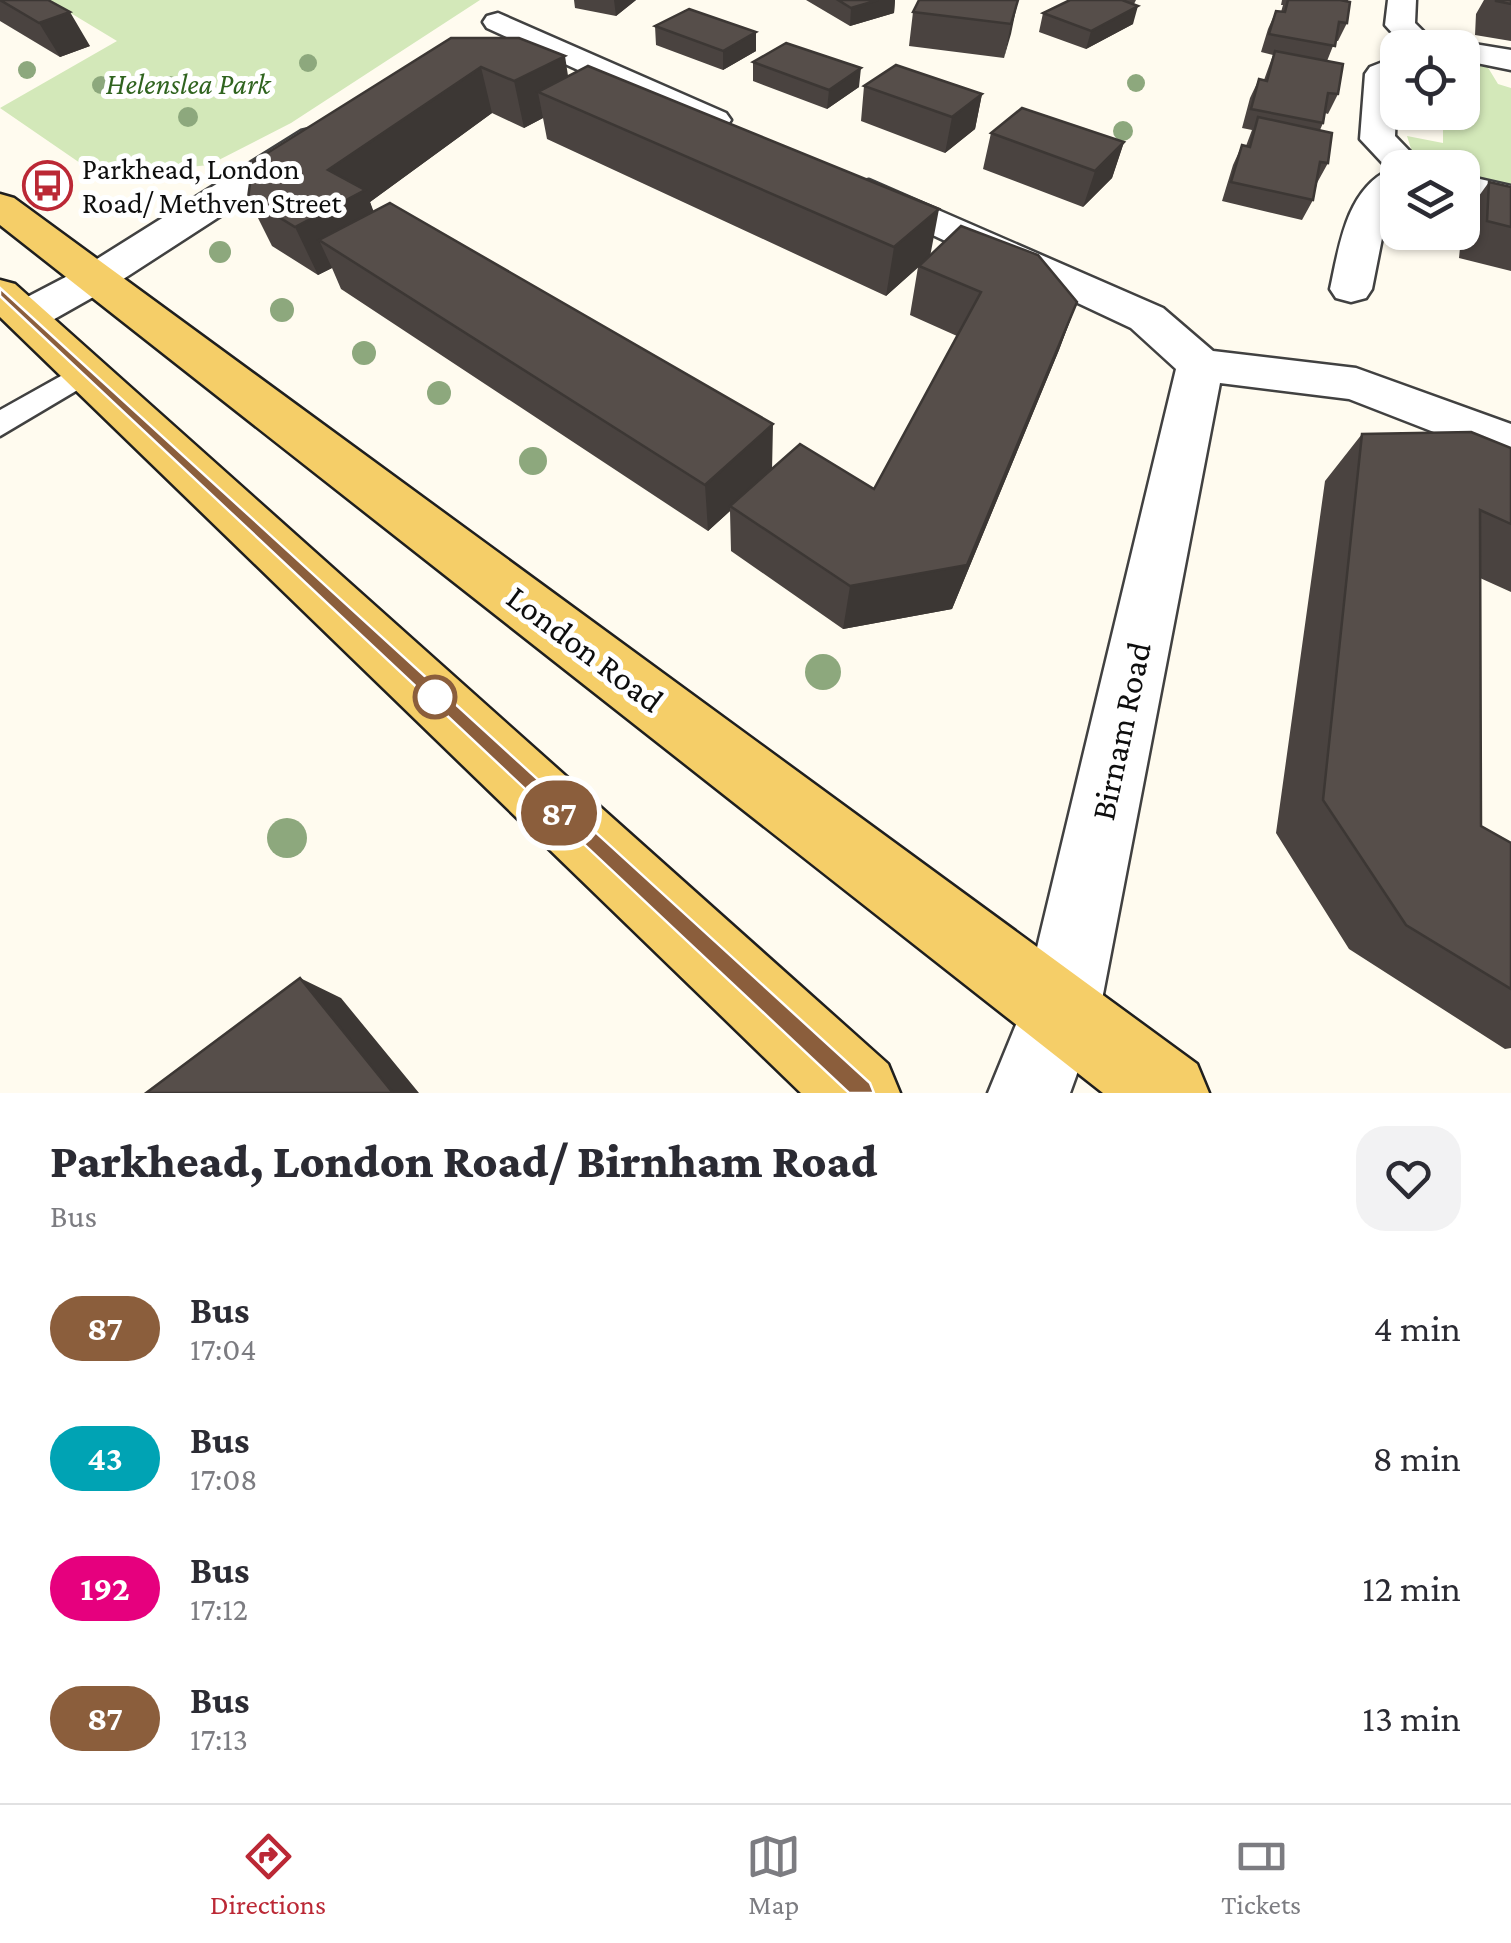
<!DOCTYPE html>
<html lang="en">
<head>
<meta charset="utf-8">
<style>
	:root { --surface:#fff; --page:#f2f2f3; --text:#2b2b33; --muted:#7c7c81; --line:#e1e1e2; --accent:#bb2835 }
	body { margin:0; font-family:"Crimson Pro",serif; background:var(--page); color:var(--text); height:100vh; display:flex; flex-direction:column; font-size:38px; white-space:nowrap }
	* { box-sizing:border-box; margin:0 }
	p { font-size:32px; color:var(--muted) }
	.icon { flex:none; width:55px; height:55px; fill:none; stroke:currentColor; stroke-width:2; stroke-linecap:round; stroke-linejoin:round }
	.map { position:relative; height:1093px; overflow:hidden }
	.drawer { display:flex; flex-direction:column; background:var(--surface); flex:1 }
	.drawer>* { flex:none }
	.badge { padding:0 20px; border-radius:32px; font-size:35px; line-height:65px }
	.tools { position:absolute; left:1380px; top:30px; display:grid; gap:20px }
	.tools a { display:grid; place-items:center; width:100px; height:100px; border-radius:20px; background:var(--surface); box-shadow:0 2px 8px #0004; font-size:50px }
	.map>.badge { position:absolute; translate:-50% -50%; box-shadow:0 0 0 5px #fff }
	.round { display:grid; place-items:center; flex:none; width:105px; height:105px; border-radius:30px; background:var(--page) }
	.overview { display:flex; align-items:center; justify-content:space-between; height:170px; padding:0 50px }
	h1 { font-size:48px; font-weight:800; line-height:75px }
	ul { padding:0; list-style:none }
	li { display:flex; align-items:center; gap:30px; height:130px; padding:0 50px }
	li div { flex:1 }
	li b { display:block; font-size:38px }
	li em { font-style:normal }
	li .badge { min-width:110px; font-weight:700; text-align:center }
	.tab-bar { display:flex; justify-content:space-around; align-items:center; height:140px; border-top:2px solid var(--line); background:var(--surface); font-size:28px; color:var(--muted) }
	.tab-bar a { display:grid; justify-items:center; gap:5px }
	.tab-bar .on { color:var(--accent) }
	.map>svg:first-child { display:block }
	.green { fill:#d3e8b9 }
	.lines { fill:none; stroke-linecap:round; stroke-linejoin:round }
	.service-casing { stroke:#414141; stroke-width:5 }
	.minor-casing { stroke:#414141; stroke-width:5 }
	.primary-casing { stroke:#1f1f1f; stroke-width:5 }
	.service { fill:#fff; fill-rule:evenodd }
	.minor { fill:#fff; fill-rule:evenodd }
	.primary { fill:#f5ce68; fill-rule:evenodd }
	.tree { fill:#8da87d }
	.wall { fill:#4a4340; fill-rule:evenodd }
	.shaded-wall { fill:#3c3734 }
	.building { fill:#564e4a; stroke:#3c3734; stroke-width:2.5 }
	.line { fill:#8b5e3c; stroke:#fff; stroke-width:2.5 }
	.stop-dot { fill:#fff; stroke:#8b5e3c; stroke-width:5 }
	.labels { text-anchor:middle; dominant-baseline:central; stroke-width:10; stroke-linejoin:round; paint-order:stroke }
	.far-park-label { font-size:30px; font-style:italic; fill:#30641f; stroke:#fff }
	.far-poi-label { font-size:30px; fill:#0e0e0e; stroke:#fff; text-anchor:start }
	.street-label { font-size:35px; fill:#0e0e0e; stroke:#fff }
</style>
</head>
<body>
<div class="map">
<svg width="1511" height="1093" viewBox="0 0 1511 1093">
	<rect width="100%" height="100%" fill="#fffbef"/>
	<path class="green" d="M49 0H480L291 123 209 165 99 176 0 108 117 41Z
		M1463 64 1487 66 1498 84 1511 88V192L1463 179 1462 168 1428 167 1413 155 1407 136 1443 143V113L1462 112Z"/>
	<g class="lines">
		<defs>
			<path id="service" d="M86 362 96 365 101 372 96 379 0 436V410Z"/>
			<path id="minor" d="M1388 0H1416L1415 23 1440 48H1406L1385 25Z
				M498 13 726 113 731 120 726 127 714 130 702 127 487 28 483 22 487 16Z
				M1462 42 1511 50V70L1462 60V48H1449Z
				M1398 56 1395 136 1426 168H1398V200L1384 228 1372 289 1366 298 1351 302 1336 298 1330 289C1339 248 1346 190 1389 170L1360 139 1365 74 1370 67Z
				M314 128 327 131 332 139 327 147 111 287 42 326 26 330 10 326 4 316 10 306 81 269 301 131Z
				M1462 175 1511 186V210L1462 197Z
				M869 180 1163 308 1213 351 1356 368 1511 424V462L1349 399 1220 383 1100 1010 1070 1093H988L1022 1010 1176 369 1131 328 856 199 850 191 856 183Z"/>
			<path id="primary" d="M0 194 14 198 1197 1064 1209 1093H1103L0 225Z
				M0 280 15 284 888 1064 900 1093H801L0 317Z"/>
		</defs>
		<use href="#service" class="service-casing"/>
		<use href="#minor" class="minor-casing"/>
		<use href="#primary" class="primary-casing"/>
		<use href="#service" class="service"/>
		<use href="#minor" class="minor"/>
		<use href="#primary" class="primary"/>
	</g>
	<g class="tree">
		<circle cx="308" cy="63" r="9"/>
		<circle cx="27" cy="70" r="9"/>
		<circle cx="1136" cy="83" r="9"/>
		<circle cx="101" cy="85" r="9"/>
		<circle cx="170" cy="85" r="9"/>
		<circle cx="188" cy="117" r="10"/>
		<circle cx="1123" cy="131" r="10"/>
		<circle cx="220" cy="252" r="11"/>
		<circle cx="282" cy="310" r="12"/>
		<circle cx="364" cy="353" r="12"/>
		<circle cx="439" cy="393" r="12"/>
		<circle cx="533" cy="461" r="14"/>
		<circle cx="823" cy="672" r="18"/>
		<circle cx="287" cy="838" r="20"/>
	</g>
	<path class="wall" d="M0 0 90 46 60 57 0 21Z
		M574 0H636L616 16 575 8Z
		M806 0H895L894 13 850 26Z
		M1018 0 1004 58 909 46 913 12Z
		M1070 0H1136L1134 4 1133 24 1086 49 1039 32 1043 13Z
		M1282 0H1348L1347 23 1338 41H1335L1327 61 1338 94 1328 114 1325 113 1323 123 1320 130 1328 163 1317 183 1313 200 1302 220 1222 201 1233 165 1242 145 1246 146 1252 130 1242 128 1250 98 1259 79 1264 80 1273 55 1261 52 1268 29 1276 11 1281 12 1283 5H1281Z
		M1484 0H1511V41L1475 35 1476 14Z
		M655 26 756 51 723 70 656 45Z
		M451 38 568 76 930 255 1077 302 1059 350 952 609 843 629 731 551 730 511 708 531 341 289 332 268 318 275 272 246 248 198ZM492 113 524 128 543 118 547 139 886 296 918 267 910 315 957 336 874 489 772 468 373 212 370 202Z
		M753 62 859 87 827 109 753 81Z
		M864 86 982 94 975 129 945 153 861 121Z
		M991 133 1124 142 1112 178 1083 207 983 169Z
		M1489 182 1511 187V271L1459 258 1463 218Z
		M1362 434 1511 448V592L1480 578 1481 826 1511 843V1048L1505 1049 1349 949 1276 833 1325 481Z"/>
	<path class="shaded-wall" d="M614 0H636L616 16Z
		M878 0H895L894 13 850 26 851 8Z
		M1018 0 1011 34 1004 58 1011 24Z
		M1138 6 1133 24 1086 49 1091 31Z
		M70 12 90 46 60 57 39 23Z
		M756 32V51L723 70V51Z
		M565 56 572 102 538 92 543 118 524 128 514 81Z
		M481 67 492 113 370 202 384 238 319 240 332 268 318 275 295 227 328 170Z
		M861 68 859 87 827 109 829 90Z
		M982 94 975 129 945 153 952 117Z
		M1124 142 1112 178 1083 207 1095 171Z
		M939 209 930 257 886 296 894 247Z
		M1077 302 1059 350 952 609 843 629 850 586Z
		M773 424 772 471 730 506V511L708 531 705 485Z
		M300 978 341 998 419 1093H393Z"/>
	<path class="building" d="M0 0H48L70 12 39 23Z
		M838 0H878L851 8Z
		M919 0H1018L1011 24 913 12Z
		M1070 0H1122L1138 6 1091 31 1043 13Z
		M1288 0H1340L1350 2 1347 23 1339 22 1335 46 1269 34 1276 11 1285 12Z
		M1496 0H1511V4L1496 1Z
		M689 9 756 32 723 51 655 26Z
		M451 38H519L565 56 514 81 481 67 328 170 365 190 295 227 248 198 253 162Z
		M786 43 861 68 829 90 753 62Z
		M1275 51 1343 64 1338 94 1328 93 1323 123 1251 109 1259 79 1267 81Z
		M896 65 982 94 952 117 864 86Z
		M588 66 939 209 894 247 538 92Z
		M1022 108 1124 142 1095 171 991 133Z
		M1258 117 1332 133 1328 163 1320 162 1313 200 1231 182 1242 145 1250 147Z
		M1489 182 1511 187V227L1487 221Z
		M390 203 773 424 705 485 319 240Z
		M961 226 1038 255 1077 302 967 565 850 586 730 506 800 444 874 489 981 292 919 266Z
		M1471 432 1511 448V524L1480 510 1481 826 1511 843V989L1406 925 1323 800 1362 434Z
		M300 978 393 1093H146Z"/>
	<path class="line" d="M0 288 870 1083 874 1093H849L0 296Z"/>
	<defs>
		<symbol id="bus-ring" viewBox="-11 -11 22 22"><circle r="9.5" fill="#fff" stroke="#bb2835" stroke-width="1.5"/><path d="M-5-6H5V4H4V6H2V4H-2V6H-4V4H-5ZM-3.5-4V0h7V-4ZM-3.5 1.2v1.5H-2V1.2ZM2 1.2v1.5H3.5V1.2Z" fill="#bb2835"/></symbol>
	</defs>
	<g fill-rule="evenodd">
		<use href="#bus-ring" x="20" y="158" width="55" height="55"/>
	</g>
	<circle class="stop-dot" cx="435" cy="697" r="20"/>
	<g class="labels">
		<g class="far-park-label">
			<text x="188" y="83">Helenslea Park</text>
		</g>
		<g class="far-poi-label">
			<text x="82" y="168">Parkhead, London<tspan x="82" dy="34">Road/ Methven Street</tspan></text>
		</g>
		<g class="street-label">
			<text transform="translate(585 649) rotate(37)">London Road</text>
			<text transform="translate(1121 731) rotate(-78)">Birnam Road</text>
		</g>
	</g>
</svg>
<div class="tools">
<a><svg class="icon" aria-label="locate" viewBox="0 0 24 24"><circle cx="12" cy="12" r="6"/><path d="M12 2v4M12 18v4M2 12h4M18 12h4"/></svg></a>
<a><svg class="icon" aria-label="layers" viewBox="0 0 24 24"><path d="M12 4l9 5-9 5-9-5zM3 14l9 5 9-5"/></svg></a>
</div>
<b class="badge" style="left:559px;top:813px;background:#8b5e3c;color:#fff">87</b>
</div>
<section class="drawer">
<div class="overview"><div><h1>Parkhead, London Road/ Birnham Road</h1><p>Bus</p></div><a class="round"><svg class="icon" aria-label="heart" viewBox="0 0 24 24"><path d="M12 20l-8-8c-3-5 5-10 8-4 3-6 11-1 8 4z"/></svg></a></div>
<ul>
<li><span class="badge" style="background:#8b5e3c;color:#fff">87</span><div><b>Bus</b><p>17:04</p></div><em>4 min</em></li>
<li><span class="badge" style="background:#00a3b4;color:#fff">43</span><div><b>Bus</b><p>17:08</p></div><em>8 min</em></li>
<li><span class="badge" style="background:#e6007e;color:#fff">192</span><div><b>Bus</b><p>17:12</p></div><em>12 min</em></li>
<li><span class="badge" style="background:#8b5e3c;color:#fff">87</span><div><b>Bus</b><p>17:13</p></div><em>13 min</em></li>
</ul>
</section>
<nav class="tab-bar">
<a class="on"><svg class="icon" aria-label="directions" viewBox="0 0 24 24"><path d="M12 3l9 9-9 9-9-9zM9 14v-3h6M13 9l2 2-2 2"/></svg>Directions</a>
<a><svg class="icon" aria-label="map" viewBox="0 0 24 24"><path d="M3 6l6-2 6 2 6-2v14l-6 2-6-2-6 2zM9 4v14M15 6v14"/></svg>Map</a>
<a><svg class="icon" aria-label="tickets" viewBox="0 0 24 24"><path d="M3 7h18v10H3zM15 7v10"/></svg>Tickets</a>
</nav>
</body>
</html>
